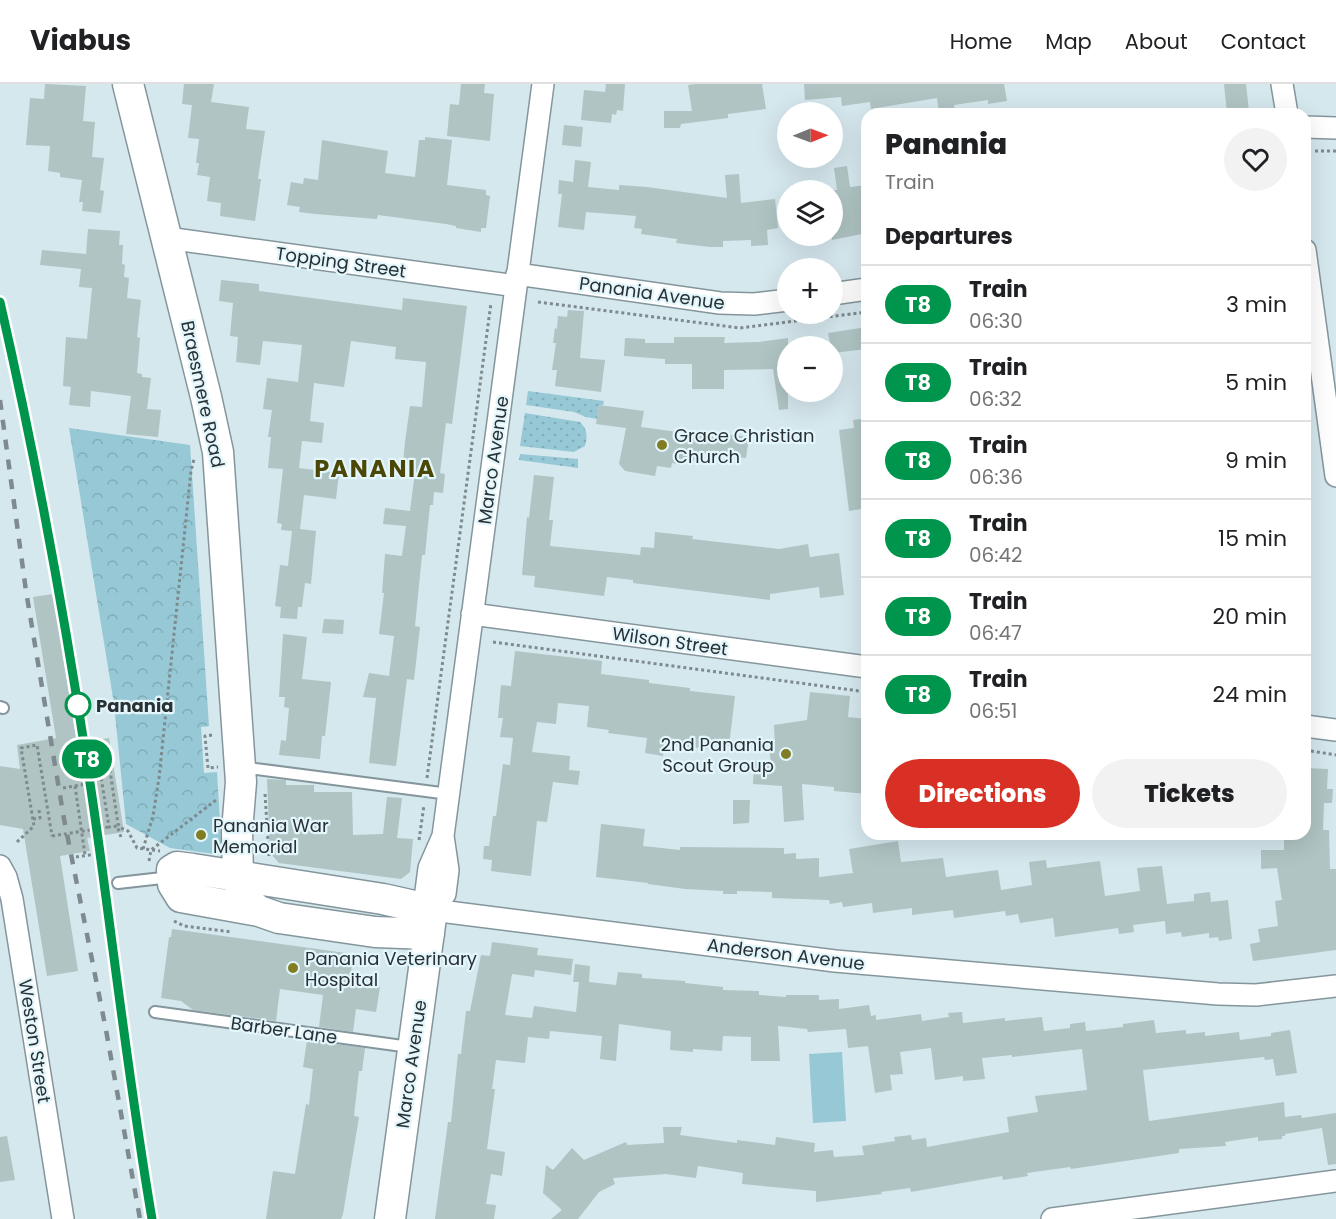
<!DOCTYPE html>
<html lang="en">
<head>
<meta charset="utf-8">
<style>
	:root { --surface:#fff; --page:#f2f2f2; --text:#202124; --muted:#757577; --line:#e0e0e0; --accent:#d93025 }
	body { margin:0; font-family:Poppins,sans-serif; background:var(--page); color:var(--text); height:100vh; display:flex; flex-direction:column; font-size:22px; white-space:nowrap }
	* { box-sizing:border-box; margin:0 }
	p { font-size:20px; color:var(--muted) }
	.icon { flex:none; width:33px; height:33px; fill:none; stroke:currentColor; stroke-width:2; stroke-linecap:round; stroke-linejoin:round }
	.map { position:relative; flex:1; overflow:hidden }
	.sheet { position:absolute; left:861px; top:24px; width:450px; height:732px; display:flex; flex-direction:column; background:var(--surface); border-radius:18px; box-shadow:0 6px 24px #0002 }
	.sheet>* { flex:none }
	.badge { padding:0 12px; border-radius:20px; font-size:21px; line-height:39px }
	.needle { width:39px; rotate:89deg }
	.buttons { position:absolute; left:777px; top:18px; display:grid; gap:12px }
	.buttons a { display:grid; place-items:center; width:66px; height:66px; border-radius:50%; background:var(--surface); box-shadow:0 6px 24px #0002; font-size:30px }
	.map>.badge { position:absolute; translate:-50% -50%; box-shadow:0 0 0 3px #fff }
	h2 { padding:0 24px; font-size:22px; line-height:54px }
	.round { display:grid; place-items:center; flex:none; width:63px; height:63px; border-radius:32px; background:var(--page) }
	.summary { display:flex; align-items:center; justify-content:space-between; height:102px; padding:0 24px }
	h1 { font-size:28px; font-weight:800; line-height:45px }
	.cta { display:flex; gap:12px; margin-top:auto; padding:12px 24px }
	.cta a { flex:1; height:69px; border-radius:36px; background:var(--accent); color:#fff; font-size:24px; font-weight:800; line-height:69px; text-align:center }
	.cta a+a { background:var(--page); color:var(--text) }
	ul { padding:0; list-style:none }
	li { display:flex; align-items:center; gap:18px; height:78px; padding:0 24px; border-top:2px solid var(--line) }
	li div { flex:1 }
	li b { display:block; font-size:22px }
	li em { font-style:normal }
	li .badge { min-width:66px; font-weight:700; text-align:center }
	header { display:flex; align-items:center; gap:36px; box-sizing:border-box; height:84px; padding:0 30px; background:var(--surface); border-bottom:2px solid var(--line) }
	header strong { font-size:28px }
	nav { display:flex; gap:33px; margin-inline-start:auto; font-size:21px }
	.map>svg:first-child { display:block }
	.grass { fill:url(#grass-dots) }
	.forest { fill:url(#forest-crowns) }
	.garden { fill:#96c8d6 }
	.building { fill:#afc4c3 }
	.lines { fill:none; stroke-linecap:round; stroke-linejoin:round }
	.lane-casing { stroke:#84969c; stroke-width:14 }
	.street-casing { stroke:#84969c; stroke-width:24 }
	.secondary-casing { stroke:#84969c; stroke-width:33 }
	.path { stroke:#7d8a8e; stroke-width:3; stroke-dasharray:3 3; stroke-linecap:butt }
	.lane { stroke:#fff; stroke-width:10 }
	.street { stroke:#fff; stroke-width:21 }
	.secondary { stroke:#fff; stroke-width:30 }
	.rail { stroke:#7e8a8f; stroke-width:4.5; stroke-dasharray:10 10; stroke-linecap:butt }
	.path-bridge { stroke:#7d8a8e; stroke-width:3; stroke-dasharray:3 3; stroke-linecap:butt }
	.line-casing { stroke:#fff; stroke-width:14 }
	.line { stroke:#00954c; stroke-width:9 }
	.poi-dot { fill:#827c23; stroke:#e2f6fc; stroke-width:2 }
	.stop-dot { fill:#fff; stroke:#00954c; stroke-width:3 }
	.labels { text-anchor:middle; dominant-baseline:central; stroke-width:4.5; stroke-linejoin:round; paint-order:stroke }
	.street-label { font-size:18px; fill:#2a3134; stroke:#e2f6fc }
	.poi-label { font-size:18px; fill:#2a3134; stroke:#e2f6fc; text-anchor:start }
	.stop-label { font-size:18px; font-weight:bold; fill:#2a3134; stroke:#e2f6fc; text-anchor:start }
	.district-label { font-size:24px; font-weight:bold; letter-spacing:1.5px; fill:#4b4706; stroke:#e2f6fc }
</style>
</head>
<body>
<header>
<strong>Viabus</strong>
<nav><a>Home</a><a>Map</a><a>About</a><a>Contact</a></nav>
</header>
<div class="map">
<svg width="1336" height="1135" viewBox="0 0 1336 1135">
	<defs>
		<pattern id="grass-dots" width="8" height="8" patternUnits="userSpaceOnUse" patternTransform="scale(1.5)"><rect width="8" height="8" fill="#96c8d6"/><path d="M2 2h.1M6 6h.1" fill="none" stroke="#81acb8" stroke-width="1.8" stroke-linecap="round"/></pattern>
		<pattern id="forest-crowns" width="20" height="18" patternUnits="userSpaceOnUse" patternTransform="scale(1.5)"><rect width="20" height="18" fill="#96c8d6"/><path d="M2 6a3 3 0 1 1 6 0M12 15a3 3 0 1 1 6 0" fill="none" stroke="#81acb8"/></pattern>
	</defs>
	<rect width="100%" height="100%" fill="#d5e8ee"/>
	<path class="grass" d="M528 307 604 317 603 321H599L597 335 586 333 574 328 526 321Z
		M525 329 580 338C587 345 588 352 585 362L574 368 520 362Z
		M520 370 578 375V384L519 376Z"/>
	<path class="forest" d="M69 344 190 361 209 642 201 643 204 689 217 688 222 771 170 764 126 740 114 620Z"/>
	<path class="garden" d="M842 968 846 1037 813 1039 809 970Z"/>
	<path class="building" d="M45 0 86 2 83 37 95 38 92 73 104 74 100 106 104 107 101 129 82 127 83 118H79L82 96 60 93V89L48 87 50 62 26 61 30 14 44 15Z
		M184 0H214L211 18 249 23 246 45 265 47 258 95H261L255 137 220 132 221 119 207 117 210 93 197 91 199 79H196L199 55 188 54 192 21 182 20Z
		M461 0H485L484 9 494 10 490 57 447 52 450 20 459 21Z
		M606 0H625L623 27 617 26 616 31 612 30 611 39 581 36 584 6 605 8Z
		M696 0H762L766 25 728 30V34L681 40 680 44H664V27H692L688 1Z
		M804 0H1004L1007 17 988 20V16L954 21 955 30H939L937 14 871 25 870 18 842 22 841 13 805 16Z
		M1224 0H1246L1249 27 1227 30Z
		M564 41 583 43 581 63 562 61Z
		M425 53 452 56 447 101 486 106V111L490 112 486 144H481V148L456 144V142L446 140 378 131 377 135 315 130 299 128 300 123 287 121 291 98 303 100 304 94 318 96 322 56 388 67 385 89 415 93 419 56H425Z
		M575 76 591 78 588 103 619 106V101L647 103 727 114 725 91 739 90 741 119 775 115 778 144 767 146 768 161 751 162V156L723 157V163H710L676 159 677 155 641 150 642 145 634 144 636 132 586 128 584 146 558 143 562 110H558L559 96 573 98Z
		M847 82 850 103 867 101V149L832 156V106H837L834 84Z
		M88 145 120 147 119 161H123L122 180 125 181 124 193 129 194 127 214 141 216 137 253 140 254 137 289 142 290V293L151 294 147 325 161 326 158 353 126 350 131 312 91 307 90 323 69 321 71 303 63 302 66 253 87 255 92 204 79 203 81 185 40 181 42 166 86 170Z
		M221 196 259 200V207L402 226 403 214 467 222 452 340 446 339 440 389 445 390 443 409 434 408 433 421H430L425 471H422L415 542 420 543 414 596 407 595 396 682 369 679 376 614 363 613 369 589 389 592 394 552 379 550 384 509H382L385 470 402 472 406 442 383 440 385 424 410 427 416 380 403 379 405 358 410 322 422 323 426 278 395 275 396 263 351 257 344 303 314 299 310 337 324 339 322 359 302 357 299 384 339 389 336 415 304 411 300 445 316 447 311 500 305 499 302 523H298L297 535 280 534 281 523 275 522 280 481 288 482 292 447 281 446 282 440 277 439 283 385 268 384 271 353H268L272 326 263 325 267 294 298 298 302 261 263 257 260 281 236 278 238 253 230 252 233 219 219 217Z
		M568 226 584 227 580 274 605 276 601 308 555 302 557 286H552L556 259H553L555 244 557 245 558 232 567 233Z
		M867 243V265L832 269 828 249Z
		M674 253H725L724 259 759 258 788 254V325L779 326 773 285 724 286V305H692V280H665V275L624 272 625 254 645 255V259H674Z
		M599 321 644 327 641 343 714 353V349L749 353 746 374 700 369 699 378 682 376 681 381 672 379 671 384 657 382 655 392 625 387 619 380 626 344 596 340Z
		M867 334V424L849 427 839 346 854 344 853 336Z
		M534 391 554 393 549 436H553L550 462 640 471 641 463 654 464 655 448 693 452 692 455 779 465 808 460 810 473 839 469 844 511 820 514 819 503 770 510V516L633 499V496L607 493 604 512 534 503 535 492 522 491 527 433 529 434Z
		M53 510 77 659 109 654 124 748 87 754 90 767 60 772 78 887 47 892 23 745 0 741V682L20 685 17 661 56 654 33 513Z
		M324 535 344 536 343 550 322 549Z
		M283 550 307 553 302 595 331 598 325 652H322L320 675 279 671 281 656 286 657 289 624 284 623 285 613H279Z
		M515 567 602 577 601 590 649 596V599L690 604V607L735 612 729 662 708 660V665L664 660 663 672 645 669 647 654 608 649 609 646 587 643 589 622 558 619 556 640 537 638 532 668 570 672 569 686 580 687 578 701 553 698 547 738 537 737 531 792 491 787 492 776 483 775 484 762H489L493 732H496L503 680 510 681 513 654 500 653 503 634H498L501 601 511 602Z
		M810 608 850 612 848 633 867 635V710L834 707V703L802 700 804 736 784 738 782 702 753 700 754 677 771 679 769 664 775 663 774 641 807 636Z
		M1305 684 1328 685 1327 705H1333L1332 719H1324L1323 746H1329L1330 785H1336V866L1253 877 1250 860 1260 858 1258 845 1278 842 1275 817 1282 816 1277 784 1261 785V766H1284V750H1305Z
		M267 695 286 696V701H314V708H352L353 751 383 750 387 713 402 714 397 754 413 755 410 788 401 795 279 779 270 769Z
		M733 716H750L749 739 733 740Z
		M601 740 645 745 643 762 680 766V763L784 764V770L796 769V775L819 774V793L853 789 849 765 898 757 901 778 943 774 946 793 998 786 1001 806 1032 801 1029 778 1046 776 1047 784 1100 777 1105 812 1140 807 1137 784 1162 782 1167 820 1194 817V810L1210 808 1211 818 1228 816 1232 855 1219 857 1218 853 1209 854V849L1182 853 1181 848 1166 850 1165 837 1133 841 1134 848 1119 850 1118 844 1055 853 1053 834 1020 839 1018 830 1006 832 1005 827 954 834 953 826 912 831V824L873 829 872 819 843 823 842 818 830 820 829 816 772 814V808L737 807V810H723V807L685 805 648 800V799L596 793Z
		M172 845 353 870 350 899 380 903 376 928 356 925 353 948 319 943 323 911 280 905 276 937 193 926 181 917 161 914 169 853H171Z
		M492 858 538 864 537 871 573 875 571 891 535 886 534 893 512 890 505 931 532 934 534 922 576 928 579 898H573L575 880 590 882 589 898 616 901 618 888 642 890V894L685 897V899L723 903V906L759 907V911L786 913V911H819V916L839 915V925L869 921 871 932 876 931V936L921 930 922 937 949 933 948 929 962 928 963 939 1005 934V937L1042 933 1044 947 1070 944V940L1085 938 1086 947 1123 943V940L1154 936 1156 949 1186 946V950L1205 948V952L1239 948 1240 956 1271 952V949L1290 946 1297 989 1276 992 1273 975 1265 976 1264 973 1143 986 1149 1037 1284 1018 1285 1033 1301 1031 1302 1034 1336 1029V1080L1328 1081 1322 1044 1285 1050V1052H1282V1055L1258 1057V1053L1225 1058 1226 1062 1179 1065V1069L1071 1085 1070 1083 1027 1089 1028 1092 1003 1096 1002 1092 911 1108 910 1104 881 1108 882 1110 816 1118V1107L742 1100 743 1089 698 1082 696 1094 666 1090 613 1094 615 1100 599 1108 578 1135H551L562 1126 543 1109 546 1081 553 1086 572 1064 584 1076 626 1058 627 1061 664 1059 663 1043H682L680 1051 737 1059V1056L775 1061 776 1053 815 1059 814 1068 833 1066 834 1073 864 1071 862 1062 895 1057 894 1053 911 1051 912 1056 926 1054 927 1063 1009 1048 1007 1033 1038 1028 1035 1012 1087 1006 1082 965 1012 973V971L982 974 985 995 963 997V992L935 996 931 964 900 968 903 990 890 991 892 1006 875 1009 868 962 848 964 846 945 808 948 807 945 778 942 780 977H751V953L723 952 722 967 693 965V968L670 966 671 947 619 940 616 977 600 975 602 952 550 947 549 955 528 953 525 979 496 976 492 1005H495L487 1065 505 1068 502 1092 491 1090 486 1120 496 1121 494 1135H435L448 1038H451L458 970H461L466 927H470L481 871 490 872Z
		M307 956 365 964 362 987H359L354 1032 359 1033 343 1130 341 1135H266L273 1087 295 1090 306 1020 309 1021 313 985 303 983Z
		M7 1052 15 1096 0 1098V1053Z"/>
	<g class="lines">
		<defs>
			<path id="lane" d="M0 623 3 624
				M241 683 449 710
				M118 799 171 793
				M155 928 410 963"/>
			<path id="street" d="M1282 0 1287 30
				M1305 43 1336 44
				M167 154 516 202
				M1305 166 1336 392
				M517 190 720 219 754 220 788 216
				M832 210 867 205
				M472 530 867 583
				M1305 642 1336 646
				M0 782 6 793 12 815 63 1135
				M432 826 835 877 1218 910 1256 911 1336 902
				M432 826 445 810 448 786 443 752 543 0
				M432 826 426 807 429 784 443 752
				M1052 1135 1336 1097"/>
			<path id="secondary" d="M128 0 206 313 218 368 241 698 237 747 238 793 241 807 250 820 259 827 279 834 375 848 429 850
				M259 827 181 813 173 800 172 786 177 783 193 785 383 815 432 826 390 1135"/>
		</defs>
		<use href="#lane" class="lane-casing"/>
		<use href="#street" class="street-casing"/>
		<use href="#secondary" class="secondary-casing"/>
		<path class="path" d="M1315 67H1336
			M538 218 740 244 867 228
			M493 558 867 608
			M212 651 205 652 208 684 218 683
			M1305 666 1336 671
			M427 694 491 219
			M75 702 85 771
			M63 704 86 700
			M265 710 269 772
			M33 735 40 734 39 726
			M121 753 117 742 109 743 96 662 106 660 118 740 121 744 128 747 137 764 160 767
			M419 756 424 721
			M17 758 34 742 21 664 37 661 52 752
			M143 765 153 732 159 694 191 387 194 375
			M76 773 96 770
			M149 777 151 766 216 716
			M174 837 184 842 232 848"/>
		<use href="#lane" class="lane"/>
		<use href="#street" class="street"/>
		<use href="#secondary" class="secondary"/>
		<path class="rail" d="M0 218C39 388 71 560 95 732 114 867 130 1001 152 1135
			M0 316 26 507 64 735 106 946 140 1135"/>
		<path class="path-bridge" d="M52 752 109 743"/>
	</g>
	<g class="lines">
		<defs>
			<path id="line" d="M0 218C39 388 70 560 95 733 114 867 129 1001 152 1135"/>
		</defs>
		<use href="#line" class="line-casing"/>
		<use href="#line" class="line"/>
	</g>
	<g class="poi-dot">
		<circle cx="662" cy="361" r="6"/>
		<circle cx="786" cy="670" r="6"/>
		<circle cx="201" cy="751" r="6"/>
		<circle cx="293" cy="884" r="6"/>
	</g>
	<circle class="stop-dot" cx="78" cy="621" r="12"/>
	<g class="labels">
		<g class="street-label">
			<text transform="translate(341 178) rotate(8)">Topping Street</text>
			<text transform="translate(652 209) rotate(8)">Panania Avenue</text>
			<text transform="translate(203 310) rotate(78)">Braesmere Road</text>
			<text transform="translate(493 376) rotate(-82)">Marco Avenue</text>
			<text transform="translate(670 557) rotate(8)">Wilson Street</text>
			<text transform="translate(786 870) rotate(7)">Anderson Avenue</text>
			<text transform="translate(284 946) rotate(8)">Barber Lane</text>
			<text transform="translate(35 957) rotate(81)">Weston Street</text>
			<text transform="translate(411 980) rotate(-82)">Marco Avenue</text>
		</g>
		<g class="poi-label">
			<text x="674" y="351">Grace Christian<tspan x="674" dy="21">Church</tspan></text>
			<text x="774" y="660" text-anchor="end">2nd Panania<tspan x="774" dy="21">Scout Group</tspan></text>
			<text x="213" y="741">Panania War<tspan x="213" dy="21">Memorial</tspan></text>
			<text x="305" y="874">Panania Veterinary<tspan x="305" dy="21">Hospital</tspan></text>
		</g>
		<g class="stop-label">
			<text x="96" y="621">Panania</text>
		</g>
		<g class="district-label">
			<text x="375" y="384">PANANIA</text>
		</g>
	</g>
</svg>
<div class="buttons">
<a><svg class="needle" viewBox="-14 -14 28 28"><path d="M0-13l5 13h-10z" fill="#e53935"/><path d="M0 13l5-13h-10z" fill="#757577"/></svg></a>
<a><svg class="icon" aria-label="layers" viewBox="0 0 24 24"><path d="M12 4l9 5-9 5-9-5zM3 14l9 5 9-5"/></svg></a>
<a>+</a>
<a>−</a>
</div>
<b class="badge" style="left:87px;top:675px;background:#00954c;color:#fff">T8</b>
<section class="sheet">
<div class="summary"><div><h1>Panania</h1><p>Train</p></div><a class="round"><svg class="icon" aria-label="heart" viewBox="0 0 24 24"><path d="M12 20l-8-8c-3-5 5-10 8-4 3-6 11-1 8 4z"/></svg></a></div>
<h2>Departures</h2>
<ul>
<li><span class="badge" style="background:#00954c;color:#fff">T8</span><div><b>Train</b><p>06:30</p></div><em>3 min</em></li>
<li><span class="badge" style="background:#00954c;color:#fff">T8</span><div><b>Train</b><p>06:32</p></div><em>5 min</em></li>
<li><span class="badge" style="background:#00954c;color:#fff">T8</span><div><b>Train</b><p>06:36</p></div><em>9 min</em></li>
<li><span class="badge" style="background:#00954c;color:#fff">T8</span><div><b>Train</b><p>06:42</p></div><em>15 min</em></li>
<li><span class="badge" style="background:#00954c;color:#fff">T8</span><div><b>Train</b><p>06:47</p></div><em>20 min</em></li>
<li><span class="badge" style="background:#00954c;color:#fff">T8</span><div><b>Train</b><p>06:51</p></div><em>24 min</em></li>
</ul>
<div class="cta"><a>Directions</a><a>Tickets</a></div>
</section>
</div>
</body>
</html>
